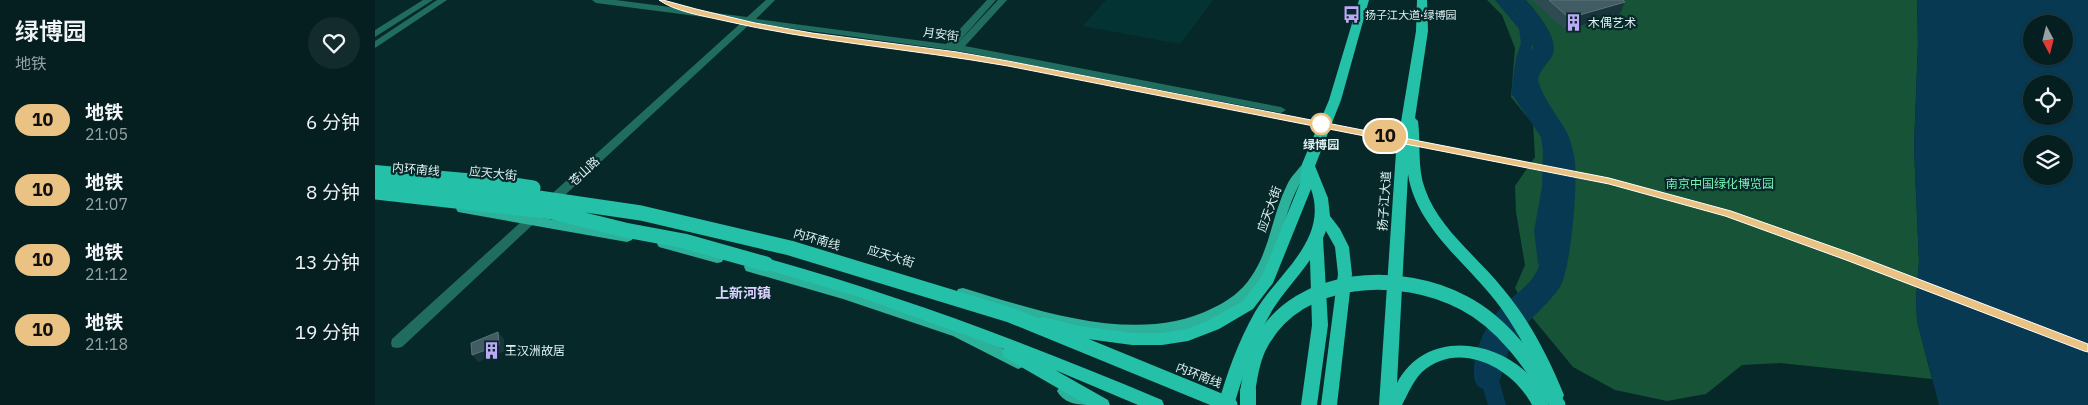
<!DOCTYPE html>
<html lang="zh">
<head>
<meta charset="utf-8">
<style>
	:root { --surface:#051e1f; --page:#132b2c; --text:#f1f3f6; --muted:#97a2a4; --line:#263c3d }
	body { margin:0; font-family:"IBM Plex Sans","Noto Sans SC",sans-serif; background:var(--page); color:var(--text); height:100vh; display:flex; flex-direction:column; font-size:19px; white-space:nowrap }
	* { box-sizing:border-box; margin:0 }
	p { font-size:16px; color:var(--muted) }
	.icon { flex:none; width:28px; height:28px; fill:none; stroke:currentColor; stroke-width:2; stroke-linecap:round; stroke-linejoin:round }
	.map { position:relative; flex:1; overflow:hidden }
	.details { display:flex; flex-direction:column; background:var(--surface); width:375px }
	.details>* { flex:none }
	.badge { padding:0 10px; border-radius:16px; font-size:18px; line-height:32px }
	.needle { width:32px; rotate:173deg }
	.fabs { position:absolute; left:1648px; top:15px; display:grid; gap:10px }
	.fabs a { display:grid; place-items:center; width:50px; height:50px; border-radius:50%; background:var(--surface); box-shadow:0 1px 4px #0004,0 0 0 1px var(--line); font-size:25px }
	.map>.badge { position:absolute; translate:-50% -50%; box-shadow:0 0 0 2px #fff }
	.round { display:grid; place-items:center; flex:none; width:52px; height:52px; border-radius:26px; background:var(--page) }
	.head { display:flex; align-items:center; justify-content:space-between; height:85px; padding:0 15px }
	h1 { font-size:24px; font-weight:600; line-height:38px }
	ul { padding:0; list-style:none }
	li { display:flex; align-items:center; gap:15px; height:70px; padding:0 15px }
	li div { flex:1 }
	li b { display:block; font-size:19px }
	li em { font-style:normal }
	li .badge { min-width:55px; font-weight:700; text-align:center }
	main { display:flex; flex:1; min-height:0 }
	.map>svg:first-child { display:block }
	.built { fill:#043334 }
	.green { fill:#165337 }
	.water { fill:#083952; fill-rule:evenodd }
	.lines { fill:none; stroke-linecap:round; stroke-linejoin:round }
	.river { fill:#083952; fill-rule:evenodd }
	.tertiary { fill:#206c5f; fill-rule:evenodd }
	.primary { fill:#2cb19b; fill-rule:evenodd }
	.trunk { fill:#24c0a7; fill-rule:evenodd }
	.trunk-bridge-far1 { stroke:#24c0a7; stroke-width:12 }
	.trunk-bridge { stroke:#24c0a7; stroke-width:15 }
	.wall { fill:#2f4b52 }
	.shaded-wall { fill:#17353a }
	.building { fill:#425c63; stroke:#5b7479 }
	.line { fill:#eac384; stroke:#fff }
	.stop-dot { fill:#fff; stroke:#eac384; stroke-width:2.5 }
	.labels { text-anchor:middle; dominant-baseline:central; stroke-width:4.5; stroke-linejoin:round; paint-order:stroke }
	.far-poi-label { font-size:11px; fill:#dff1f1; stroke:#072829; text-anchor:start }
	.poi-label { font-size:12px; fill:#dff1f1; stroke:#072829; text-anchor:start }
	.street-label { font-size:12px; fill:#dff1f1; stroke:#072829 }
	.stop-label { font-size:12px; font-weight:bold; fill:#dff1f1; stroke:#072829 }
	.park-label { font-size:12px; fill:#79f1b3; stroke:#072829 }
	.neighbourhood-label { font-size:14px; font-weight:bold; fill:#dcd2fd; stroke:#072829 }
</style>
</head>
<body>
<main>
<section class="details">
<div class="head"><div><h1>绿博园</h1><p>地铁</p></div><a class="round"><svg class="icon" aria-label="heart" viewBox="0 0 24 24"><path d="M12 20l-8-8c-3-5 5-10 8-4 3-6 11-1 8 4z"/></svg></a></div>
<ul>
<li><span class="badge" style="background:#eac384;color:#111">10</span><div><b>地铁</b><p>21:05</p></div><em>6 分钟</em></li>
<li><span class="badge" style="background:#eac384;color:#111">10</span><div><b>地铁</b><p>21:07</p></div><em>8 分钟</em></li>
<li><span class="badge" style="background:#eac384;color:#111">10</span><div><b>地铁</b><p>21:12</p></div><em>13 分钟</em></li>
<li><span class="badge" style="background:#eac384;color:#111">10</span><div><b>地铁</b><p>21:18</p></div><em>19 分钟</em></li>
</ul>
</section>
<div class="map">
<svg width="1713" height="405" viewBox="0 0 1713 405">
	<rect width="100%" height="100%" fill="#072829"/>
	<path class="built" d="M731 0H838L805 44 708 26Z"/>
	<path class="green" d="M1112 0H1542L1543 43 1539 147 1544 262 1541 298 1542 321 1557 379 1405 363 1367 365 1331 394 1292 401 1240 390 1198 367 1155 315 1140 288 1150 265 1141 212 1140 186 1160 157 1158 124 1136 97 1140 48 1127 15Z"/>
	<path class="water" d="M1132 0H1151C1161 11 1186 40 1177 56 1172 65 1165 69 1163 80 1168 99 1183 116 1192 133 1196 140 1197 148 1199 155 1204 176 1196 270 1185 287 1171 307 1151 321 1138 342 1129 357 1130 377 1118 391 1104 390 1098 385 1099 371 1099 349 1111 325 1125 309 1137 296 1154 287 1162 271 1169 258 1179 182 1178 166 1178 156 1175 146 1172 136 1167 118 1152 100 1143 83 1141 68 1148 59 1158 48 1160 30 1143 12 1132 0Z
		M1542 0H1713V405H1564L1542 321 1541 298 1544 262 1539 147 1543 43ZM1656 24H1689V56H1656ZM1656 84H1689V116H1656ZM1656 144H1689V176H1656Z"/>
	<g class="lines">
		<path class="river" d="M1120 0H1132L1156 28 1158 43 1153 58 1150 93 1180 137 1182 151 1181 187 1175 231 1179 263 1177 267 1171 269 1165 267 1163 263 1159 231 1167 187 1168 151 1166 137 1136 93 1141 58 1146 43 1144 29Z
			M1114 364 1120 366 1131 405H1113L1104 376 1108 366Z"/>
		<path class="tertiary" d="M48 0H58L0 37V30Z
			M62 0H72L0 48V41Z
			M217 0H241L372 17 391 0H400L381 19 571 44 612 0H621L581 45 623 0H632L590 46 906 107 911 110 906 113 583 51 376 23 178 206H170L168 203 170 200 367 22 221 3Z
			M162 210 168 214 166 217 27 347 22 348 17 347 16 343 17 339 158 211Z"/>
		<path class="primary" d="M934 160 940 164C935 171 928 178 924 185 907 216 906 254 886 284 876 299 861 309 845 317 764 359 664 323 583 297L581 293 583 289 588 288C664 311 763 346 838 308 853 301 867 291 876 277 895 250 897 215 912 185 916 176 924 169 930 161Z
			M87 205 252 232 257 234 258 237 257 240 252 242 83 212 81 209 83 206Z
			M289 239 347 254 349 258 347 262 342 263 284 247 282 244 284 241Z
			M376 262 470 289 588 328 648 359 650 363 648 367 643 369 578 336 468 299 371 271 369 267 371 263Z
			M690 385 716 400 719 405C705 405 690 405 682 391L685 386Z"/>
		<path class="trunk" d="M984 0H994L966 100 940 166 953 198 955 216 965 229 974 247 977 274 962 405H946L963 274 960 247 951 231 948 238 953 325 942 405H926L937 325 935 260C923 277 909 292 898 309 880 339 869 372 859 405H843C852 373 863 342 880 312 903 273 954 240 936 189L898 283 878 309 844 329 813 341 787 345H757L705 338 663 327 660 323 663 319 668 317 705 326 757 333H787L812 329 832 321 868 301 887 276 925 183 927 164 954 100Z
			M1042 0H1052L1053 31 1040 118 1043 121C1046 143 1042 168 1050 189 1064 229 1103 257 1129 290 1155 321 1174 358 1189 395L1187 400 1181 402 1175 400C1160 368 1147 337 1126 308 1096 266 1041 229 1033 174L1022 383C1048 333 1112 337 1150 371 1161 380 1168 392 1174 405H1157C1138 368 1084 339 1047 372 1038 381 1033 394 1027 405H1004L1021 152 1041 31Z
			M391 258C527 296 657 345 787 400L789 405H763L680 370 733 400 735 405H712L629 357 627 352 629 349 487 298 386 268 384 264 386 260Z
			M873 383 879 385 881 390V405H865V390L867 385Z"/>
		<path class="trunk-bridge-far1" d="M0 171 113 181"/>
		<path class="trunk-bridge" d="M102 179 158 188
			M0 182 150 196 266 213 415 248 635 315 855 405
			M0 192 177 212 250 230 309 241 391 264
			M873 390C875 374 878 357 886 343 924 273 1026 269 1089 303 1131 325 1157 366 1183 405"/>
	</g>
	<path class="wall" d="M1157 0H1248L1250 2 1245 14 1190 30Z"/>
	<path class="shaded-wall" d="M1250 2 1245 14 1190 30 1194 18Z
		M123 332 129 339 130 351 103 362 97 355Z"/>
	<path class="building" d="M1174 0H1248L1250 2 1194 18Z
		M123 332 124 345 97 355 96 343Z"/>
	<path class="line" d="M284 0H288L321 9 380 23 437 33 582 52 633 61 1234 178 1356 211 1478 254 1713 344V352L1709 351 1471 260 1350 216 1234 184 633 66C537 49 440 42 346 20 328 16 299 11 284 0Z"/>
	<defs>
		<symbol id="bus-bare" viewBox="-9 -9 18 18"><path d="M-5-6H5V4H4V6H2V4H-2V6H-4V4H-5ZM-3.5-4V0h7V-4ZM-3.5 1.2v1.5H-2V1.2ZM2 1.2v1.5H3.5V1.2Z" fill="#bda9f5" stroke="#072829" stroke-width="2.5" paint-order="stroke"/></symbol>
		<symbol id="building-bare" viewBox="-9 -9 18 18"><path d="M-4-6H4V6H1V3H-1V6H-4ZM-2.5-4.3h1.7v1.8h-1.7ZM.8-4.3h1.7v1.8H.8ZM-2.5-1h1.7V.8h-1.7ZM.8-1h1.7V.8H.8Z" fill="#bda9f5" stroke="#072829" stroke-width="2.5" paint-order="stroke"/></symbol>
	</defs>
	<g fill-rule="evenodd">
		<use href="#bus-bare" x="964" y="2" width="25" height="25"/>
		<use href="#building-bare" x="1186" y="10" width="25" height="25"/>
		<use href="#building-bare" x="104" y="338" width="25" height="25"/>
	</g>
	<circle class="stop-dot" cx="946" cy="124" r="10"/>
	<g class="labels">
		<g class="far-poi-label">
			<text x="990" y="15">扬子江大道·绿博园</text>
		</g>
		<g class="poi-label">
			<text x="1213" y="22">木偶艺术</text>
			<text x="130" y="350">王汉洲故居</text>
		</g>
		<g class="street-label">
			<text transform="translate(566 34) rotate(8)">月安街</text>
			<text transform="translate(41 169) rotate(5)">内环南线</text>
			<text transform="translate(209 171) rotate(-43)">苍山路</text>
			<text transform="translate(118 173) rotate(6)">应天大街</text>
			<text transform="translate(1009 201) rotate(-86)">扬子江大道</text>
			<text transform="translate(894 209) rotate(-70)">应天大街</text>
			<text transform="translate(442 239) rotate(16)">内环南线</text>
			<text transform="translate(516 256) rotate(17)">应天大街</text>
			<text transform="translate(824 375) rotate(21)">内环南线</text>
		</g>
		<g class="stop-label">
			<text x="946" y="144">绿博园</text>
		</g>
		<g class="park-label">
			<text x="1345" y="183">南京中国绿化博览园</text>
		</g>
		<g class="neighbourhood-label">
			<text x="368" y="293">上新河镇</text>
		</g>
	</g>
</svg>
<div class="fabs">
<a><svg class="needle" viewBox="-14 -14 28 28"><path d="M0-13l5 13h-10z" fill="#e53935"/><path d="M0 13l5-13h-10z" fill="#97a2a4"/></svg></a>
<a><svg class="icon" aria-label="locate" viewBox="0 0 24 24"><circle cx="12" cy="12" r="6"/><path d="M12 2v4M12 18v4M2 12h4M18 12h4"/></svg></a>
<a><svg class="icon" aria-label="layers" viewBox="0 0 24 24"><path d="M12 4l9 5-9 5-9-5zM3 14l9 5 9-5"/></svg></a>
</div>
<b class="badge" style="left:1010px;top:136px;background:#eac384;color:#111">10</b>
</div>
</main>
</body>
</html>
